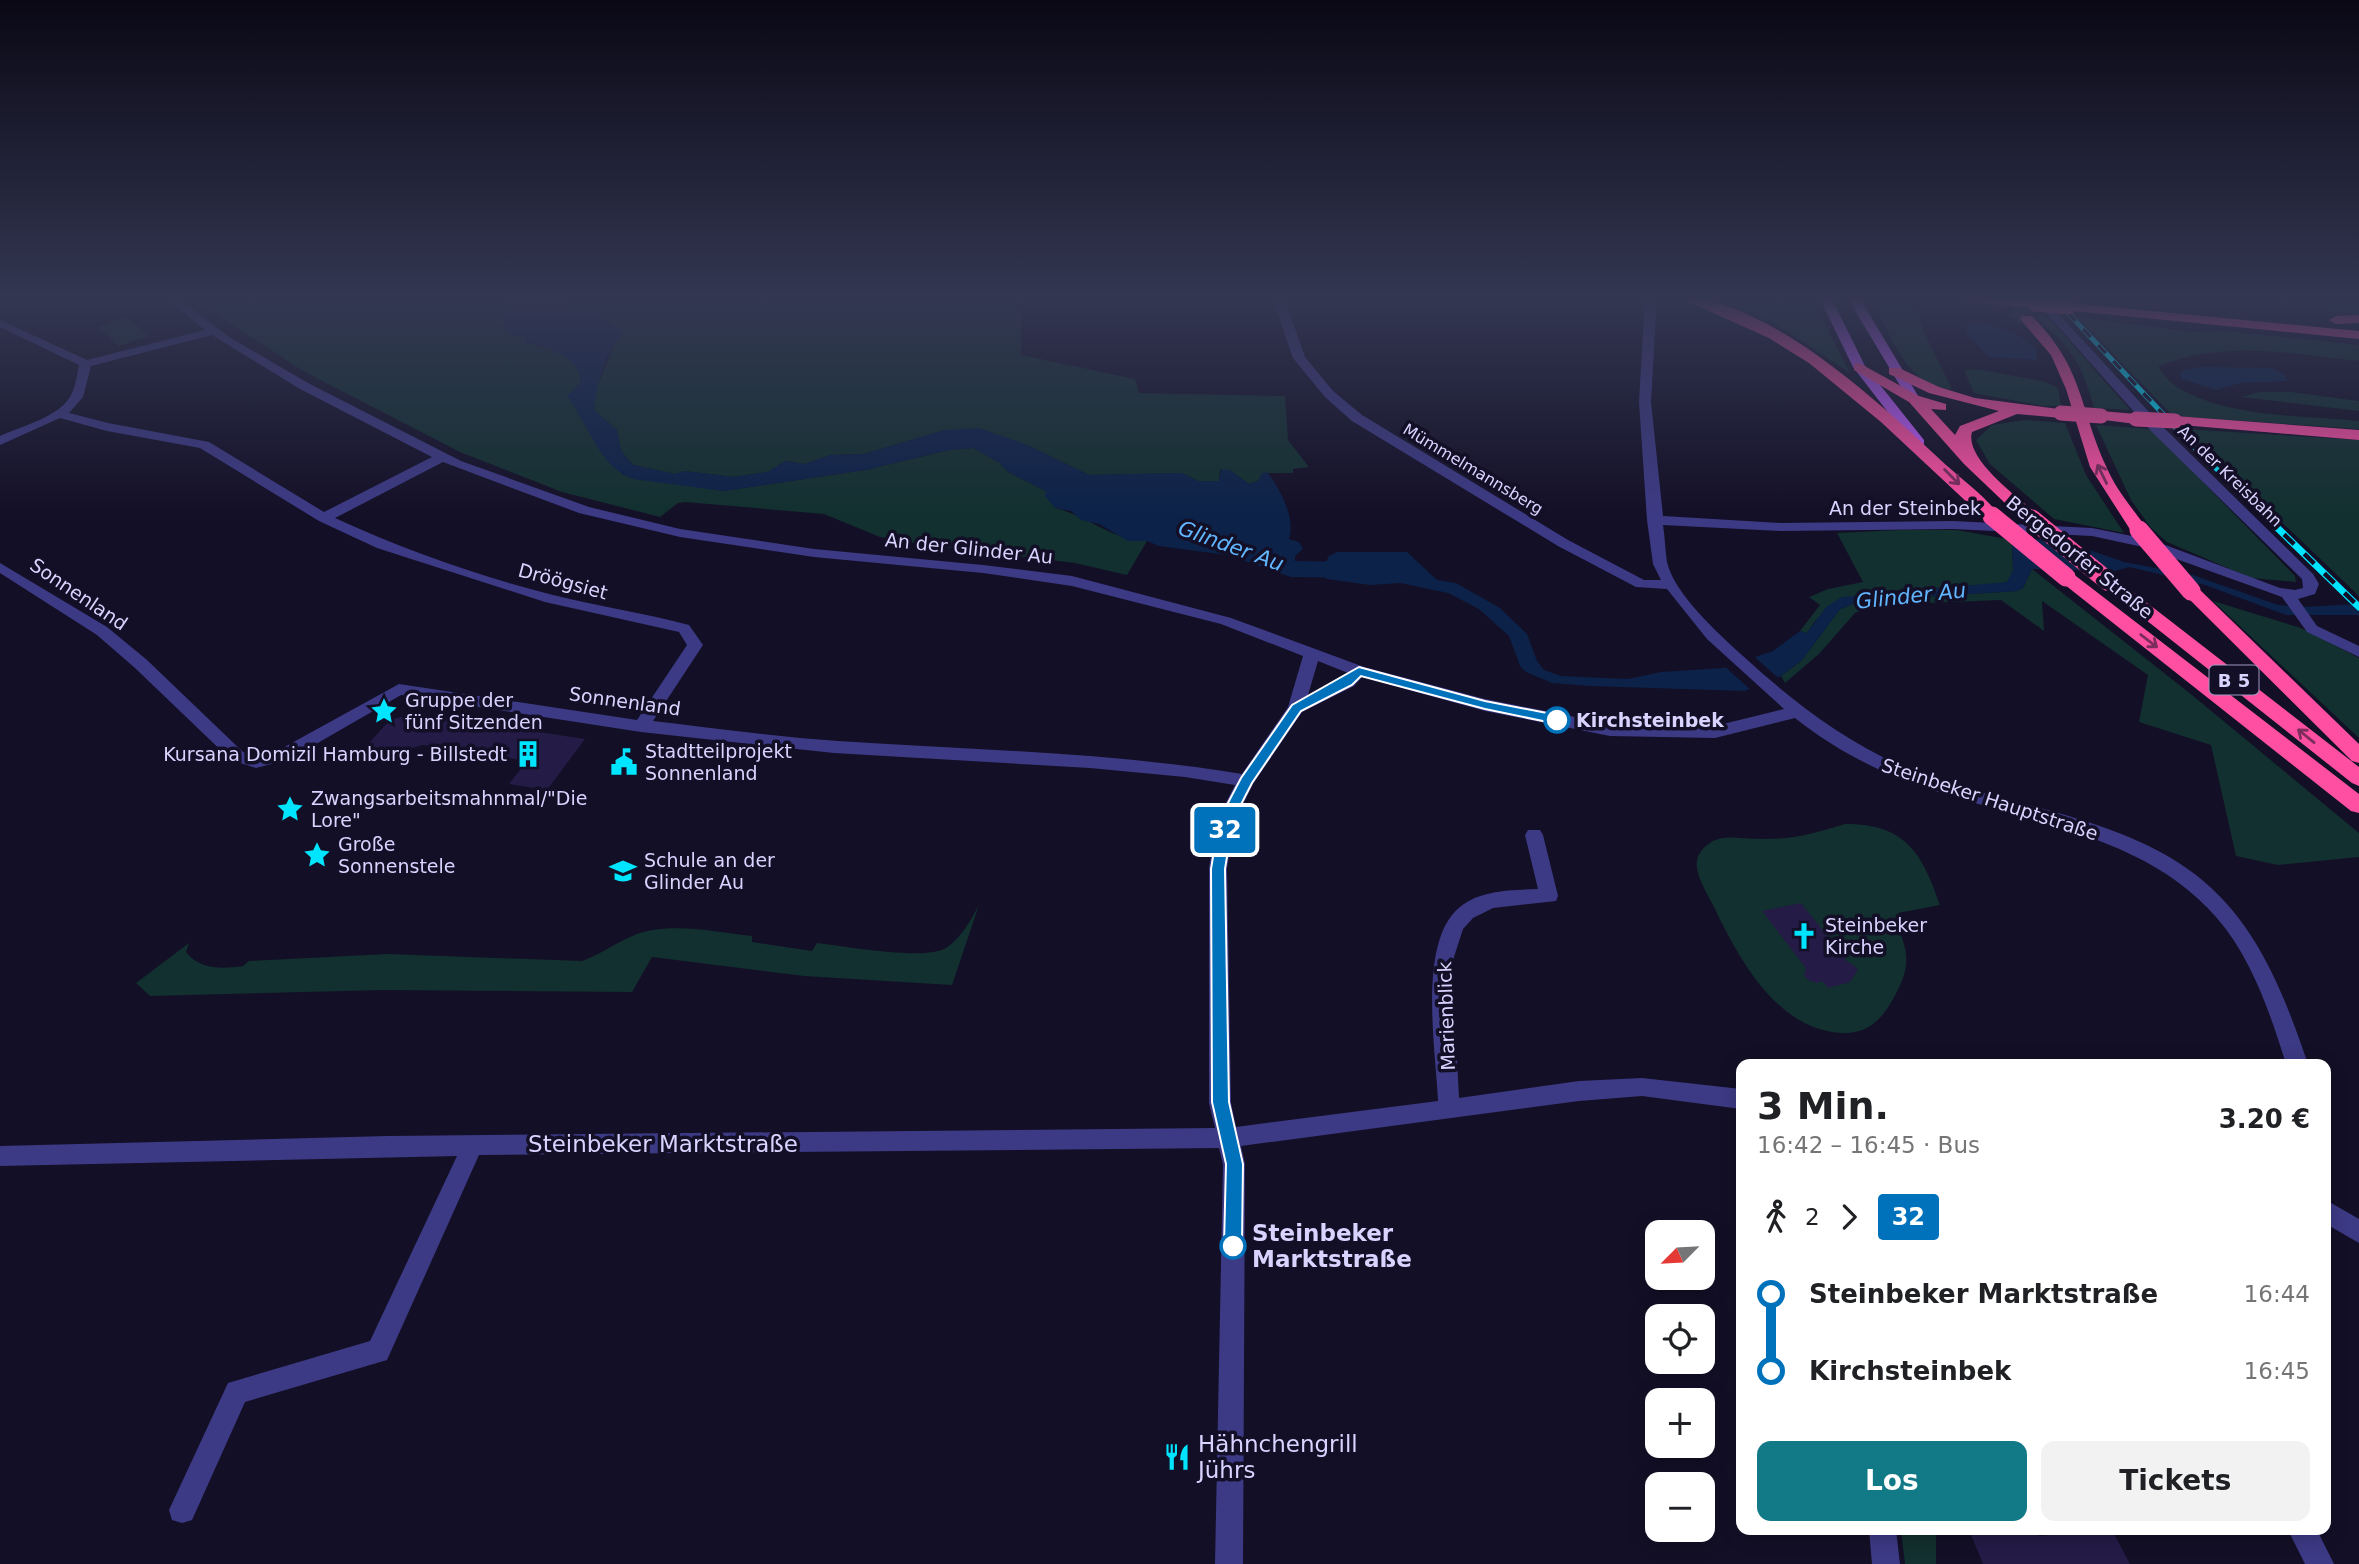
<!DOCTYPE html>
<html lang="de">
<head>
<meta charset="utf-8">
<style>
	:root { --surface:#fff; --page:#f2f2f2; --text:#202124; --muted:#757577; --accent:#127987 }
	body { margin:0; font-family:"DejaVu Sans",sans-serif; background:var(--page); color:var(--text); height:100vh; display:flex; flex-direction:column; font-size:26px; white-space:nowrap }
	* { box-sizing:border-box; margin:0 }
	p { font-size:23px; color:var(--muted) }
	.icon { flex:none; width:38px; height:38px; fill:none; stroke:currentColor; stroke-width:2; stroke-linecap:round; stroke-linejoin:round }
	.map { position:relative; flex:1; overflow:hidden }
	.sheet { position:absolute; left:1736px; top:1059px; width:595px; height:476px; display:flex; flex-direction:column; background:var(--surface); border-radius:14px; box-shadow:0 4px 18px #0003 }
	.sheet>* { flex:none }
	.badge { padding:0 14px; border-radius:5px; font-size:24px; line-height:46px }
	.needle { width:46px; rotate:246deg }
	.fabs { position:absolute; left:1645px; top:1220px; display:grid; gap:14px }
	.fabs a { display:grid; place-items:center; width:70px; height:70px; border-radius:14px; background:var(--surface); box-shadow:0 4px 18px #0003; font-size:35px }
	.map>.badge { position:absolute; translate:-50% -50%; box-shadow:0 0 0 4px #fff }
	.legs { display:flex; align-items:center; gap:10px; height:77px; padding:0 21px; font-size:23px }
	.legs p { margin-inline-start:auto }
	.head { display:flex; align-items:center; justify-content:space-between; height:119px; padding:0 21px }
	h1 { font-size:38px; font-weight:800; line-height:52px }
	.primary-button { display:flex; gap:14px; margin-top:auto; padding:14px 21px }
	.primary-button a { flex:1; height:80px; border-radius:14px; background:var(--accent); color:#fff; font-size:28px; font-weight:800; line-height:80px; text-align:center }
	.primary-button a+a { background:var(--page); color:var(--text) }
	ul { padding:0 21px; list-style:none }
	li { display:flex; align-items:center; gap:24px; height:77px; font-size:26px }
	li i { display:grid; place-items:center; width:10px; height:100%; margin:0 9px; background:currentColor }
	li i::after { content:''; width:18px; height:18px; margin:-9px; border:5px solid; border-radius:50%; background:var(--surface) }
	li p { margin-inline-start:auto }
	li:first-child i { background:linear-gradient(#0000 50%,currentColor 0) }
	li:last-child i { background:linear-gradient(currentColor 50%,#0000 0) }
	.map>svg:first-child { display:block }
	.green { fill:#12302f }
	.water { fill:#0c2248 }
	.pier { fill:#130f26 }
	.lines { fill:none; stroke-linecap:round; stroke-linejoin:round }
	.river { fill:#0c2248; fill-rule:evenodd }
	.building { fill:#241b47 }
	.highway-tunnel { stroke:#312d47; stroke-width:15; stroke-dasharray:15 8; stroke-linecap:butt }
	.minor { fill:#3d3a85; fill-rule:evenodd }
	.major { fill:#c25bff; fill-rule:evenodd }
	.highway { fill:#ff4fa3; fill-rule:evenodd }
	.rail-far2-casing { stroke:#00e5ff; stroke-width:5 }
	.rail-far1-casing { stroke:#00e5ff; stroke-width:7 }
	.rail-casing { stroke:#00e5ff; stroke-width:9 }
	.rail-far2 { stroke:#130f26; stroke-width:3.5; stroke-dasharray:11; stroke-linecap:butt }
	.rail-far1 { stroke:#130f26; stroke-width:4.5; stroke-dasharray:14; stroke-linecap:butt }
	.rail { stroke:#130f26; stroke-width:6; stroke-dasharray:18; stroke-linecap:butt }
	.highway-bridge-far1 { stroke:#ff4fa3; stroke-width:15 }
	.highway-bridge { stroke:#ff4fa3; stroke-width:19 }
	.oneway { stroke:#7d2c5e }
	.line-1 { fill:#0072bc; stroke:#fff; stroke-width:2 }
	.stop-1-dot { fill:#fff; stroke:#0072bc; stroke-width:3.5 }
	.labels { text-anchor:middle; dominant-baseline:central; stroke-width:7; stroke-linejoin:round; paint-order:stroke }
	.far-street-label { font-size:16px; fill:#d9d4ff; stroke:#130f26 }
	.shield { fill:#130f26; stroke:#9e99be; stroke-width:2 }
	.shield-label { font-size:18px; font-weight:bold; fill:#d9d4ff }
	.street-label { font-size:19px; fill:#d9d4ff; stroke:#130f26 }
	.poi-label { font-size:19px; fill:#d9d4ff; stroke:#130f26; text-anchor:start }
	.stop-label { font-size:19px; font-weight:bold; fill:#d9d4ff; stroke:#130f26; text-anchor:start }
	.water-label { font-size:21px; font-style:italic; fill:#62b6ff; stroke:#130f26 }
	.near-street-label { font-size:23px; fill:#d9d4ff; stroke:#130f26 }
	.near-stop-label { font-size:23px; font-weight:bold; fill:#d9d4ff; stroke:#130f26; text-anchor:start }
	.near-poi-label { font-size:23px; fill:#d9d4ff; stroke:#130f26; text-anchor:start }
</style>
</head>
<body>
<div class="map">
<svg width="2359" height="1564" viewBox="0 0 2359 1564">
	<rect width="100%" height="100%" fill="#130f26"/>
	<path class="green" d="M189 297H520L517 303 502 312 506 321 525 336V343C547 347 580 356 581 382L568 396 596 442 623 475 723 491 865 470 949 450 973 448 1000 463 1008 472 1046 491 1055 508C1087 515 1113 541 1147 541L1127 575 1075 563 938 547 880 537 824 514 685 502 678 503 660 517 562 492 460 452 303 371Z
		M556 297H1027L1022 299 1021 355 1135 379 1139 393 1285 396 1288 440 1309 467 1293 469V473H1263L1258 481 1249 484 1230 470H1220L1219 481H1198L1182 473 1089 475 1027 445 945 430 864 454 831 455 804 464 785 461 768 472 734 477 684 471 675 474 633 465 621 451 617 430 594 410 596 390 615 342 596 314 575 312Z
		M1711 297H1811L1850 373 1775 323Z
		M1873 297 1915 301 1923 331 1952 389C1907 388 1888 332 1873 297Z
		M2174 297H2359V315L2354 314Z
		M2035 316 2049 318 2130 410 2094 408C2081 361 2071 348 2035 316Z
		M127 317 149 336 119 346 98 327Z
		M2077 317 2194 332 2226 331 2359 345V361C2293 354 2220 339 2158 367 2163 373 2169 382 2177 387 2228 418 2301 415 2359 421V429L2173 416Z
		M1976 369 2043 381 2058 388 2061 406H2043L1974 393 1964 370Z
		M2259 392H2291L2359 401V411L2241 397Z
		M2024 420 2065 423 2086 475 2124 533 2054 519 1990 464 1976 440 1992 425Z
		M2096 425 2151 429 2295 576 2296 582 2251 578 2167 542 2151 528 2131 500Z
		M2184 429 2359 440V596Z
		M1899 530H1957L2012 540 2013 571 2007 582 1998 584 1874 592 1815 621 1807 633 1800 631 1820 605 1809 597 1828 589 1863 582 1837 533Z
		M2032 569 2192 695 2359 833V857L2278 865 2236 856 2211 745 2139 722 2148 675 2042 601 2044 631 2001 600 1877 605 1855 613 1819 654 1785 683 1781 676 1802 660 1840 609 1861 601 2017 591 2023 588Z
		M2213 601 2301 628 2359 658V738Z
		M1845 824C1906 824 1922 853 1940 905L1898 913 1906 926H1897C1912 958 1908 972 1892 1001 1881 1020 1867 1034 1842 1033 1778 1030 1740 961 1715 909 1709 896 1694 874 1697 860 1699 852 1704 847 1710 843 1717 837 1732 837 1741 838 1785 841 1803 837 1845 824Z
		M979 905 952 985 804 976 652 957 632 992 383 990 150 996 136 983 189 943 186 952C200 970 223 969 243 966L249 961 388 954 582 961C602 954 618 941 637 934 672 922 716 932 752 936V942L812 951 817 943C844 946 925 961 946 948 962 937 970 921 979 905Z
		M1901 1530H1936V1564H1905Z"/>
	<path class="water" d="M520 297 558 298 575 312 596 314 624 332C605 352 597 383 594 410L617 430 621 451 633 465 675 474 684 471 734 477 768 472 785 461 804 464 831 455 864 454 945 430 979 428 1027 445 1089 475 1182 473 1198 481H1219L1221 469 1230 470 1249 484 1258 481 1262 473 1267 472C1280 488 1296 519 1289 539L1299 542 1303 549 1295 556V564L1287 572 1234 556 1159 546 1147 541H1128L1099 524 1081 520 1071 511 1055 508 1045 496 1046 491 1008 472 1000 463 973 448 949 450 865 470 723 491 633 479C599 467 588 423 567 396L581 382C580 356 547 347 525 342V336H513L501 327 506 321 501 312 517 303Z
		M1975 322C1999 326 2016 332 2036 348L2037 360 1989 357 1967 334 1966 325Z
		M2201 367 2271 368 2285 375 2287 381 2241 383 2216 390 2182 379 2180 374 2183 370Z
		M2039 539 2081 547 2124 562 2193 575 2278 605 2302 607 2359 604V615H2286L2205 585 2129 567 2115 571 2032 569 2023 588 2017 591 1861 601 1840 609 1802 660 1781 676 1745 691 1590 686 1552 683 1526 672 1520 666 1509 636 1479 609 1448 593 1400 583 1370 585 1327 579 1320 573 1329 556 1337 552H1407L1437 580 1456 583 1500 608 1527 634 1537 661 1544 670 1561 676 1628 679 1661 672 1723 668 1773 651 1800 631 1807 633 1826 607 1842 597 2007 582 2013 570 2012 540Z"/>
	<path class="pier" d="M1752 655 1781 680 1751 690 1723 665Z"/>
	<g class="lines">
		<path class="river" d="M1249 545 1294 561 1364 562 1374 564 1378 570 1374 576 1364 578 1291 577 1239 559 1235 553 1239 547Z"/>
	</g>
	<path class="building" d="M416 713 585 739 547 790 509 784 527 761 422 745 405 750 392 764 355 758 390 720Z
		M1801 903 1847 961 1858 969 1850 982 1828 988 1822 981 1817 983 1808 980 1804 975 1806 968 1762 911Z
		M1969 1530H2036L2039 1536 2112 1530 2130 1564H1983Z"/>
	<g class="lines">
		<path class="highway-tunnel" d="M1992 297 2027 319"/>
		<path class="minor" d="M164 297H176L229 337 308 383 461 461 589 507 680 529 814 549 983 565 1072 576 1231 618 1364 667 1485 699 1610 724 1715 726 1784 709 1707 639 1667 589 1636 587 1558 546 1352 421 1325 397 1293 358 1272 297H1284L1305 357 1333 391 1362 415 1568 540 1644 580H1661L1653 564 1647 520 1639 402 1645 297H1657L1651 402 1663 516 1781 523 1953 521 2092 528 2152 540 2280 588 2295 590 2303 588 2302 579 2152 432 2032 297H2043L2162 426 2313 574 2319 584 2315 594 2298 599 2317 626 2359 646V657L2307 632 2282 597 2143 547 2092 536 1953 529 1781 531 1663 525C1665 537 1665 550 1667 562 1674 594 1719 634 1743 656 1800 708 1859 753 1934 778 2017 806 2126 820 2196 875 2257 922 2284 994 2308 1064H2286C2270 1013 2252 958 2216 917 2144 833 2019 821 1920 786 1874 770 1833 748 1795 718L1715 738 1610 736 1485 711 1362 677 1354 686 1302 712 1253 784 1235 820 1227 868 1231 1103 1236 1127 1438 1101C1436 1051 1417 941 1460 907 1480 890 1512 890 1538 889L1525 835 1528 830H1540L1543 835 1558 896 1556 901 1493 908 1473 918 1463 929 1452 963 1459 1098 1579 1081 1642 1078 1741 1089V1109L1642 1096 1579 1101 1241 1146 1245 1164 1243 1564H1215L1223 1164 1219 1148 479 1155 387 1360 245 1402 192 1520 182 1523 172 1520 169 1510 228 1383 370 1341 457 1156 0 1166V1146L388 1136 1215 1128 1209 1103V868L1217 820 1235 785 1185 777 1090 768 834 753 641 732 401 695 290 759 256 768 231 760 135 668 97 635 0 573V563L107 627 147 660 243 752 256 756 279 750 399 684 637 720 687 645 679 632 545 602 377 548 319 521 200 448 107 431 60 418 0 445V436C21 426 62 417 72 393 76 385 77 374 79 365L0 327V320L87 360 205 330ZM212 335 300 389 432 457 324 512 209 442 108 423 69 413 83 397 91 366ZM443 462 579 513 680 537 814 557 983 573 1072 586 1221 624 1303 656 1288 707 1242 774C1108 752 973 750 838 741 776 737 714 728 653 721L703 645 689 625C644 613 598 606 553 595 478 576 405 550 335 518ZM1318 661 1348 673 1308 695Z
			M2326 1200 2359 1219V1243L2326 1224Z
			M1869 1530H1896L1900 1564H1872Z
			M2288 1530H2317L2334 1564H2305Z"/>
		<path class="major" d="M1819 297H1831L1865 366 1924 440V446H1914L1853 367Z
			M1847 297H1859L1920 399 1918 402 1908 399Z"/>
		<path class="highway" d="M1678 297C1768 297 1883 406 1946 465 1964 481 1986 497 2000 516L1998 520H1986L1881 422 1809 363 1769 338Z
			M1954 297C1975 297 2027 292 2042 304L2035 308 1961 301Z
			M2069 303 2359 331V339L2064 310 2062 307Z
			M2359 315V323L2336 324 2329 320 2336 316Z
			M2022 316H2032C2084 369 2078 404 2106 466 2116 490 2133 509 2148 530L2145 534H2133L2090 467 2066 389 2051 355 2020 319Z
			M1859 363 1919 396 1946 404V410L1931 409 1955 435 1960 426 1999 411 1929 393 1889 374V368H1899L1939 387 1975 398 2066 410 2069 413 2061 418 2017 414 1972 432C1964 459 2019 498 2038 515L2040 519 2038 523H2026L1964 464 1909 402 1854 370V364Z
			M2101 411 2136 414 2144 419 2136 424 2096 419 2093 416Z
			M2175 416 2359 430V440L2170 424V418Z
			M2066 572 2072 573 2359 794V813L2351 811 2060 581 2057 577Z
			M2109 577 2115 578 2359 767V786L2352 783 2103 586 2100 582 2103 578Z
			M2191 585 2197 587 2359 744V763L2352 761 2185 595 2182 591 2185 587Z"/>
		<defs>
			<path id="rail-far2" d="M2053 297 2194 447 2266 517"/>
			<path id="rail-far1" d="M2264 515 2359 607"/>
			<path id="rail" d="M289 812 292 806"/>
		</defs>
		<use href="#rail-far2" class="rail-far2-casing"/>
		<use href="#rail-far1" class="rail-far1-casing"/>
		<use href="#rail" class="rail-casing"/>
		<use href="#rail-far2" class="rail-far2"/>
		<use href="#rail-far1" class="rail-far1"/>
		<use href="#rail" class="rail"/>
		<path class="highway-bridge-far1" d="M2035 304 2069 307
			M2061 413 2101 416
			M2136 419 2175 421"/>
		<path class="highway-bridge" d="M1992 516 2066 577
			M2032 519 2109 582
			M2139 530 2191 591"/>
	</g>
	<defs><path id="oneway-shaft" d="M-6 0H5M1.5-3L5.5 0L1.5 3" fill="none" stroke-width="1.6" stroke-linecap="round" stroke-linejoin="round" transform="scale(1.75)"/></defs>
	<g class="oneway">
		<use href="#oneway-shaft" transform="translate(2102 474) rotate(-116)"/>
		<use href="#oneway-shaft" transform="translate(1952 477) rotate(45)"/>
		<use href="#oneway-shaft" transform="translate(2149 641) rotate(38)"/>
		<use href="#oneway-shaft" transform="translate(2306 736) rotate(-141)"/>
	</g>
	<linearGradient id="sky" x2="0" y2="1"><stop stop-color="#0a0815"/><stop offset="0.58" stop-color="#333752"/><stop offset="1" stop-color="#333752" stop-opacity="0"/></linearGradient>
	<rect width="2359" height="516" fill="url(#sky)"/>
	<path class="line-1" d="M1359 667 1485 701 1557 715 1563 720 1557 724 1485 709 1361 676 1352 685 1301 711 1252 783 1233 820 1225 869 1229 1102 1243 1164 1242 1246 1240 1253 1233 1255 1227 1253 1224 1246 1226 1164 1212 1102 1211 869 1219 820 1241 778 1292 705Z"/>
	<defs>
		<symbol id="sight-bare" viewBox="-9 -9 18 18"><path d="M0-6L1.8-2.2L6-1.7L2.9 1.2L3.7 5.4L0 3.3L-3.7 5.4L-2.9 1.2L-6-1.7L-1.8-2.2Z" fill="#00e5ff" stroke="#130f26" stroke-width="2.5" paint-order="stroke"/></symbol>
		<symbol id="building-bare" viewBox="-9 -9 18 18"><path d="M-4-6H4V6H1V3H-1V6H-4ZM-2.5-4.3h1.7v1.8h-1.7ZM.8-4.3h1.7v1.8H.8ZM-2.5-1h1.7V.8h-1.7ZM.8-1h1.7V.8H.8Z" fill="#00e5ff" stroke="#130f26" stroke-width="2.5" paint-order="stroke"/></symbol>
		<symbol id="civic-bare" viewBox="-9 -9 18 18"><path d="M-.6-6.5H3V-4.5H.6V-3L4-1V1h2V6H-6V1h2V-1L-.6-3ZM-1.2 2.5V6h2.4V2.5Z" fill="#00e5ff" stroke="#130f26" stroke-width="2.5" paint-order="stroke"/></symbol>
		<symbol id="school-bare" viewBox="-9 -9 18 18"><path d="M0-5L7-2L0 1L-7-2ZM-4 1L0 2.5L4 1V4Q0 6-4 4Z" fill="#00e5ff" stroke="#130f26" stroke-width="2.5" paint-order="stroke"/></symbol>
		<symbol id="church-bare" viewBox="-9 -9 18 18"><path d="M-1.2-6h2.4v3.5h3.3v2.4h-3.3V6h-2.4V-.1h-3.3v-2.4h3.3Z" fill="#00e5ff" stroke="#130f26" stroke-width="2.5" paint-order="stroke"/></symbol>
		<symbol id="restaurant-bare" viewBox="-9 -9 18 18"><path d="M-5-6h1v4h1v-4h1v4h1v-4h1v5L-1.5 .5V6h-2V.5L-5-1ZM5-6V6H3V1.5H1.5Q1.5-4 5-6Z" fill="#00e5ff" stroke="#130f26" stroke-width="2.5" paint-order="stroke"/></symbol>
	</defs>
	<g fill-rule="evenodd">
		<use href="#sight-bare" x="365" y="692" width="38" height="38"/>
		<use href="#building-bare" x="509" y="735" width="38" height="38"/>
		<use href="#civic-bare" x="605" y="743" width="38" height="38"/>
		<use href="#sight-bare" x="271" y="790" width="38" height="38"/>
		<use href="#sight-bare" x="298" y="836" width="38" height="38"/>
		<use href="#school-bare" x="604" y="852" width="38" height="38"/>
		<use href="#church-bare" x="1785" y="917" width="38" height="38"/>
		<use href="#restaurant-bare" x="1158" y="1438" width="38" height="38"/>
	</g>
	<g class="stop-1-dot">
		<circle cx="1557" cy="720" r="12"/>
		<circle cx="1233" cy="1246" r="12"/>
	</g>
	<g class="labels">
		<g class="far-street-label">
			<text transform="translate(1473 469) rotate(31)">Mümmelmannsberg</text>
			<text transform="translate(2230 476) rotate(44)">An der Kreisbahn</text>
		</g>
		<rect class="shield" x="2209.5" y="665.5" width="49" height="29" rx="5"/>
		<g class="shield-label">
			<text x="2234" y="680">B 5</text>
		</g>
		<g class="street-label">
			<text x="1905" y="508">An der Steinbek</text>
			<text transform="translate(969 548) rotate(6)">An der Glinder Au</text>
			<text transform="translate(2080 557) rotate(39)">Bergedorfer Straße</text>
			<text transform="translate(563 581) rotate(15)">Dröögsiet</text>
			<text transform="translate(79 594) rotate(34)">Sonnenland</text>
			<text transform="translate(625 701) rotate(8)">Sonnenland</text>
			<text transform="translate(1990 799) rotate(18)">Steinbeker Hauptstraße</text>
			<text transform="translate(1446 1016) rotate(-92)">Marienblick</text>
		</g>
		<g class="poi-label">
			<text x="405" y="700">Gruppe der<tspan x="405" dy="22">fünf Sitzenden</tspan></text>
			<text x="645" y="751">Stadtteilprojekt<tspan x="645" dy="22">Sonnenland</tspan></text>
			<text x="507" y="754" text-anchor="end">Kursana Domizil Hamburg - Billstedt</text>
			<text x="311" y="798">Zwangsarbeitsmahnmal/"Die<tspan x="311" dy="22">Lore"</tspan></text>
			<text x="338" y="844">Große<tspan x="338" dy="22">Sonnenstele</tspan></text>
			<text x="644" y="860">Schule an der<tspan x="644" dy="22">Glinder Au</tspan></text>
			<text x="1825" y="925">Steinbeker<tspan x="1825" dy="22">Kirche</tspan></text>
		</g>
		<g class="stop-label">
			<text x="1576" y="720">Kirchsteinbek</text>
		</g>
		<g class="water-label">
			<text transform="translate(1231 546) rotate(20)">Glinder Au</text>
			<text transform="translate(1911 596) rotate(-6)">Glinder Au</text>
		</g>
		<g class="near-street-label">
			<text x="663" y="1144">Steinbeker Marktstraße</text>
		</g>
		<g class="near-stop-label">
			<text x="1252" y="1233">Steinbeker<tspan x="1252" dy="26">Marktstraße</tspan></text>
		</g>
		<g class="near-poi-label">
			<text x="1198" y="1444">Hähnchengrill<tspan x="1198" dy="26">Jührs</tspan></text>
		</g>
	</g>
</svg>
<div class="fabs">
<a><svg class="needle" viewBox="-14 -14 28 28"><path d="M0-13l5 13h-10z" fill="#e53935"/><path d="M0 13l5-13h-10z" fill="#757577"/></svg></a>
<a><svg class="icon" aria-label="locate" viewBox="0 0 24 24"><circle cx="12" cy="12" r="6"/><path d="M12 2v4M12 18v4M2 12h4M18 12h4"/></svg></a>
<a>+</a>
<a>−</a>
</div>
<b class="badge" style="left:1225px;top:830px;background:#0072bc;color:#fff">32</b>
<section class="sheet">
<div class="head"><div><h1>3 Min.</h1><p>16:42 – 16:45 · Bus</p></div><b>3.20 €</b></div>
<div class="legs"><svg class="icon" aria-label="walk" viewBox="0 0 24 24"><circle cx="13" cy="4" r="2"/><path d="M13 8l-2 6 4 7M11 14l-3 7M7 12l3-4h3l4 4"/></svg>2<svg class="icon" aria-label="forward" viewBox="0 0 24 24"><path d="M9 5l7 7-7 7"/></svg><b class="badge" style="background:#0072bc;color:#fff">32</b></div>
<ul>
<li><i style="color:#0072bc"></i><b>Steinbeker Marktstraße</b><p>16:44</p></li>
<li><i style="color:#0072bc"></i><b>Kirchsteinbek</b><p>16:45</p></li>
</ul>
<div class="primary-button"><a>Los</a><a>Tickets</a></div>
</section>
</div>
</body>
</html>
